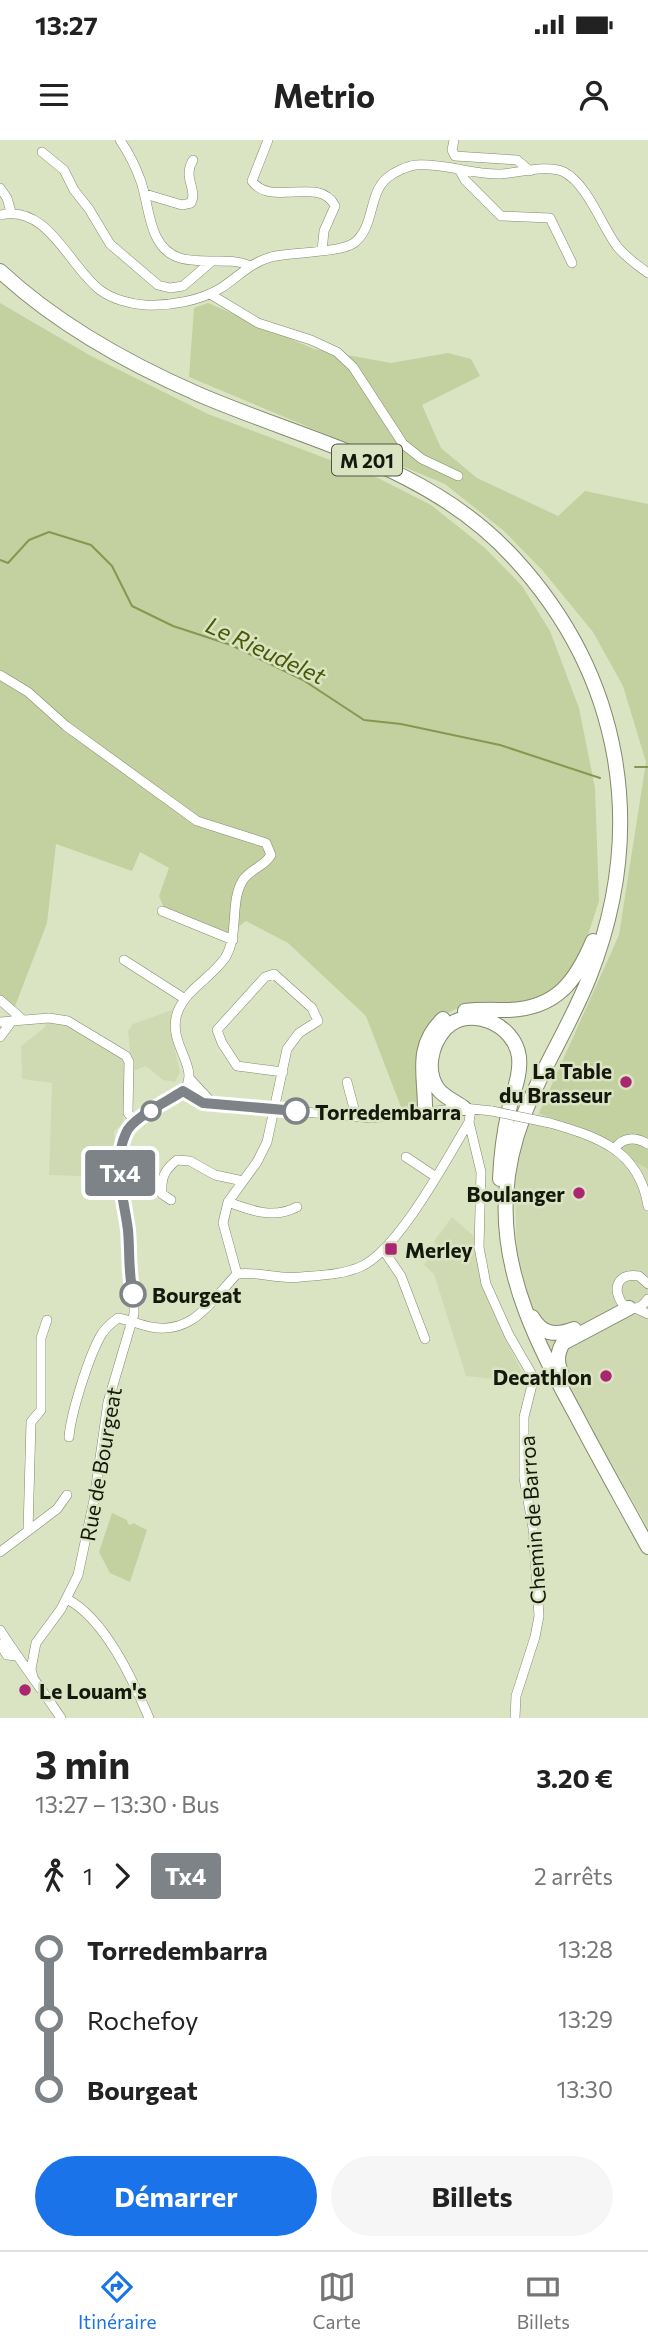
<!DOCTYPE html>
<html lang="fr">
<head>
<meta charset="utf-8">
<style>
	:root { --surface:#fff; --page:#f6f6f6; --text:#222; --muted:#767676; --line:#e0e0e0; --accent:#1a73e8 }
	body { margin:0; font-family:Commissioner,sans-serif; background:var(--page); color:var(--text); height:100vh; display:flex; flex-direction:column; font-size:26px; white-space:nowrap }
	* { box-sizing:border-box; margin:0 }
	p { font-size:23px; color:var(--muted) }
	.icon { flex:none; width:38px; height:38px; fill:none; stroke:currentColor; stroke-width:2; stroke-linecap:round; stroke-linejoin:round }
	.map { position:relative; height:1578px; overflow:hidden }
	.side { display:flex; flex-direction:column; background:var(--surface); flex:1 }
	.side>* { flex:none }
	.badge { padding:0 14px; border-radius:5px; font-size:24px; line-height:46px }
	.map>.badge { position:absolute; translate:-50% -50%; box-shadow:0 0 0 4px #fff }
	.legs { display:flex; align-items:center; gap:10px; height:77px; padding:0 35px; font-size:23px }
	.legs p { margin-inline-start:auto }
	.headline { display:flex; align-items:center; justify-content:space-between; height:119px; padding:0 35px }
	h1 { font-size:38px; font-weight:700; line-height:52px }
	.action { display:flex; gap:14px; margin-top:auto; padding:14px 35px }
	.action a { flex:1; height:80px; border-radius:42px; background:var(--accent); color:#fff; font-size:28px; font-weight:700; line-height:80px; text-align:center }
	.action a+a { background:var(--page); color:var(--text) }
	ul { padding:0 35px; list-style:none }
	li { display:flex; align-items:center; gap:24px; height:70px; font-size:26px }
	li i { display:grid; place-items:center; width:10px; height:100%; margin:0 9px; background:currentColor }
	li i::after { content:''; width:18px; height:18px; margin:-9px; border:5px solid; border-radius:50%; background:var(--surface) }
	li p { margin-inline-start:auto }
	li:first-child i { background:linear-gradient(#0000 50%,currentColor 0) }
	li:last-child i { background:linear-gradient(currentColor 50%,#0000 0) }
	.status { display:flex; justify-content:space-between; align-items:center; height:49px; padding:0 35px; background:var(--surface); direction:ltr }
	.status svg { height:19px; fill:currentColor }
	header { display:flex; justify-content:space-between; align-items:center; height:91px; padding:0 35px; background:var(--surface); font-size:32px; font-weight:700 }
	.dock { display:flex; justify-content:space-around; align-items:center; height:98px; border-top:2px solid var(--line); background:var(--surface); font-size:19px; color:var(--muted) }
	.dock a { display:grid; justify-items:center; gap:4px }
	.dock .current { color:var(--accent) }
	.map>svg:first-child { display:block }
	.built { fill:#cfdab2 }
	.green { fill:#c3d09f }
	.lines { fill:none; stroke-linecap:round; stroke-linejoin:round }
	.stream { stroke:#879752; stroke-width:2 }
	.minor-casing { stroke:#828a6b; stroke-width:10 }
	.highway-casing { stroke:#828a6b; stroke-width:16 }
	.minor { stroke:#fff; stroke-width:9 }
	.highway { stroke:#fff; stroke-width:14 }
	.minor-bridge-casing { stroke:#828a6b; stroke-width:10; stroke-linecap:butt }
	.minor-bridge { stroke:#fff; stroke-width:9 }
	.line-1-casing { stroke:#fff; stroke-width:16 }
	.line-1 { stroke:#7d8386; stroke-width:10 }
	.poi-dot { fill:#aa2670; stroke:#dbe4c2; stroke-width:2.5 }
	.stop-1-dot { fill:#fff; stroke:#7d8386; stroke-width:3.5 }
	.labels { text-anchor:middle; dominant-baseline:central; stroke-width:5; stroke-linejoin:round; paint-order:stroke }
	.shield { fill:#dbe4c2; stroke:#505543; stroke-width:2 }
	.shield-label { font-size:19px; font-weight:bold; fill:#15180c }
	.poi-label { font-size:21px; font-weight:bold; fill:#15180c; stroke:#dbe4c2; text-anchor:end }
	.stop-label { font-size:21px; font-weight:bold; fill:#15180c; stroke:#dbe4c2; text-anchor:start }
	.street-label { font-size:21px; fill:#15180c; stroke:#dbe4c2 }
	.water-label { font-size:23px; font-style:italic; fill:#4a5804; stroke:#dbe4c2 }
</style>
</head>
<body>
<div class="status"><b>13:27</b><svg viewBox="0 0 49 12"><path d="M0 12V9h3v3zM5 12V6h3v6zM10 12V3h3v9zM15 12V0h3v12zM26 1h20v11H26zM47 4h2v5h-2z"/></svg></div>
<header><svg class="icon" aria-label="menu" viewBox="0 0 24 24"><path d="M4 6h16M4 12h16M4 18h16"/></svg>Metrio<svg class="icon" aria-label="person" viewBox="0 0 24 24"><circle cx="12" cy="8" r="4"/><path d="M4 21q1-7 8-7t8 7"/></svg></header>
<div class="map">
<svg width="648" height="1578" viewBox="0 0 648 1578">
	<rect width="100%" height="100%" fill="#dbe4c2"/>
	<path class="built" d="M172 870 170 889 180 932 175 942 163 940 146 926 126 934 123 984 114 991 116 1008 113 1037 49 1035 52 943 22 939 21 906 44 888 47 882 59 883 72 887 120 916 130 912 128 891 133 884Z
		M539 973 569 985 648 1029V1388L553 1221 528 1159 517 1120 515 1043 521 1007 527 984Z
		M452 1077 477 1099 488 1153 507 1201 527 1243 466 1236 434 1134 424 1125 436 1106 434 1101Z"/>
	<path class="green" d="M0 163 91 216 208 274 378 338 431 365 485 408 522 446 550 491 579 568 595 648 599 761 580 819 554 852 526 864H468L440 876 423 897 415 933 421 966 401 967 366 876 288 803 246 781 229 794 164 768 159 756 169 728 140 712 132 731 56 704 47 783 12 874 0 863Z
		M208 163 314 209 391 223 448 213 471 219 480 236 422 265 441 308 477 338 558 376 585 351 648 364V1029L569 985 539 973 619 795 646 622 623 546 593 492 543 431 504 391 445 344 189 237 194 168Z
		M112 1373 127 1380 128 1384 131 1385 133 1383 147 1390 130 1442 110 1433 99 1412Z"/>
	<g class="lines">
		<path class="stream" d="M0 420 8 423 29 400 49 392 91 405 112 426 132 466 173 486 231 505 303 540 364 580 401 584 500 605 600 638
			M635 627H648"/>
		<defs>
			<path id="minor" d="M120 0C128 12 135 25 140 39 150 64 147 108 180 118 202 125 230 116 250 126
				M268 0 252 41C271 68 320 35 335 66L324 91 322 111
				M454 0 452 10 455 16 517 20 530 31
				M42 12 64 30 74 50 89 69 110 104 158 145 170 148 183 146 211 122
				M459 29 465 40 501 76 550 78 572 123
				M0 48 7 58 11 72
				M145 54 182 65 191 63C198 49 182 38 193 20
				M0 75C48 64 68 125 100 150 112 159 130 164 145 165 170 166 200 161 221 148 238 137 250 123 271 117 292 112 339 113 354 103 375 87 368 54 387 38 394 32 407 26 416 25 445 23 472 35 501 34 519 33 547 24 564 32 587 44 601 84 616 105 625 117 636 124 648 133
				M210 154 258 183 311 200 337 212 353 227 403 304 422 319 458 336
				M0 535 28 552 66 586 197 681 266 703 271 715C264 727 250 729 243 740 229 762 240 794 225 818 212 837 187 849 178 871 165 904 203 928 183 951L135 981 126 991 122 1007 120 1041 127 1087 128 1131 134 1158V1174L108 1262 94 1360 78 1435 61 1469 36 1503 31 1529 33 1537
				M162 771 233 800
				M124 820 185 859
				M0 860 22 879
				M0 882 49 878 68 881 126 916 129 922 128 973 135 981
				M0 897 12 881
				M190 939 213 964
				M347 942 356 976
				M183 951 203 963 371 978 464 968 492 971
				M469 982 481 1032 479 1107 486 1144 509 1195 531 1233 532 1245 524 1277V1338L533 1388 539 1476 535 1497 516 1556 515 1578
				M550 983C598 997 639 1010 648 1066
				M615 1008C624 996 636 997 648 1004
				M406 1017 436 1037
				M171 1060 162 1054C161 1038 164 1030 177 1020L190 1021 215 1035 243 1041
				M228 1062C252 1071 274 1079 297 1067
				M384 1111 401 1136 425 1199
				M237 1134 223 1083 228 1062 257 1022 267 1002 287 909 299 893 318 881 312 868 274 834 265 837 217 890 222 903 237 926 283 932
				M648 1144 639 1136C598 1129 623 1192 648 1159
				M635 1168 648 1174
				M69 1297C71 1273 88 1219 100 1197 104 1189 111 1183 118 1178 130 1180 140 1185 151 1187 193 1195 211 1161 237 1134 259 1131 279 1140 301 1137 320 1135 341 1135 360 1127 398 1111 446 1020 469 982L471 969
				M28 1391 57 1369 67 1355
				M0 1412 28 1391 31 1282 41 1270V1198L47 1180
				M67 1459C105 1479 133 1540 149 1578
				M0 1490C20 1521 41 1548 61 1578
				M0 1504 7 1515 17 1516"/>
			<path id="highway" d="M0 131C57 184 127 223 198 254 309 302 429 325 514 418 623 537 648 689 589 838 559 913 511 969 506 1055 501 1136 539 1207 576 1275 599 1319 624 1363 648 1407
				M465 871C480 869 495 870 509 870 557 868 576 841 593 801
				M464 968C456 962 444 957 438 949 425 931 431 905 445 889 469 864 515 884 519 917 521 935 513 952 509 970 504 992 501 1016 500 1039
				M425 972C426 936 413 908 443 879
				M532 1177C542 1195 556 1196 574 1189
				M562 1235C557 1223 556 1215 563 1203L629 1168"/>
		</defs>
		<use href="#minor" class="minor-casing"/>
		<use href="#highway" class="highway-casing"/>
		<use href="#minor" class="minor"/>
		<use href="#highway" class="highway"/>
		<defs>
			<path id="minor-bridge" d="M492 971 550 983"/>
		</defs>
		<use href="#minor-bridge" class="minor-bridge-casing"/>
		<use href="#minor-bridge" class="minor-bridge"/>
	</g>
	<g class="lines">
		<defs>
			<path id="line-1" d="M133 1154C128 1131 130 1113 128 1090 124 1059 112 1023 126 993 132 978 168 961 183 951L203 963 296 971"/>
		</defs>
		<use href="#line-1" class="line-1-casing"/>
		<use href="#line-1" class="line-1"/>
	</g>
	<g class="poi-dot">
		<circle cx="626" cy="942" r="7"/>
		<circle cx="579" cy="1053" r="7"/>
		<rect x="384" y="1102" width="14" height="14" rx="3.5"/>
		<circle cx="606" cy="1236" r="7"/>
		<circle cx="25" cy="1550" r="7"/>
	</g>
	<g class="stop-1-dot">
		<circle cx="151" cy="971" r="9"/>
		<circle cx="296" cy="971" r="12"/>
		<circle cx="133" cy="1154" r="12"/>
	</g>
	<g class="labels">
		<rect class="shield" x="332" y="304.5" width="70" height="31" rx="5"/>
		<g class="shield-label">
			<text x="367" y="320">M 201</text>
		</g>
		<g class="poi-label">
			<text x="612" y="930">La Table<tspan x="612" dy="24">du Brasseur</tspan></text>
			<text x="565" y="1053">Boulanger</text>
			<text x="405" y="1109" text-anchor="start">Merley</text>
			<text x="592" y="1236">Decathlon</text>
			<text x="39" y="1550" text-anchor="start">Le Louam's</text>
		</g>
		<g class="stop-label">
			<text x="315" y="971">Torredembarra</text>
			<text x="152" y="1154">Bourgeat</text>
		</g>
		<g class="street-label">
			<text transform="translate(100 1324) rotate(-80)">Rue de Bourgeat</text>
			<text transform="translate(532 1380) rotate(-94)">Chemin de Barroa</text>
		</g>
		<g class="water-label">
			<text transform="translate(266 510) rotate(25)">Le Rieudelet</text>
		</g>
	</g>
</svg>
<b class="badge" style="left:120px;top:1033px;background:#7d8386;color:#fff">Tx4</b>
</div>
<section class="side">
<div class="headline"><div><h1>3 min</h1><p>13:27 – 13:30 · Bus</p></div><b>3.20 €</b></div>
<div class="legs"><svg class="icon" aria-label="walk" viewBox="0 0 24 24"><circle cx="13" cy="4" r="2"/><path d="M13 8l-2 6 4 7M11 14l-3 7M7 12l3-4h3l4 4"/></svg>1<svg class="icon" aria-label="forward" viewBox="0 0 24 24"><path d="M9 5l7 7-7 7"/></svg><b class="badge" style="background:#7d8386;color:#fff">Tx4</b><p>2 arrêts</p></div>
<ul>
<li><i style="color:#7d8386"></i><b>Torredembarra</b><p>13:28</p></li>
<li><i style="color:#7d8386"></i><span>Rochefoy</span><p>13:29</p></li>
<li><i style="color:#7d8386"></i><b>Bourgeat</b><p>13:30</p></li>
</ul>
<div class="action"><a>Démarrer</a><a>Billets</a></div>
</section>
<nav class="dock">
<a class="current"><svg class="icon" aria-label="directions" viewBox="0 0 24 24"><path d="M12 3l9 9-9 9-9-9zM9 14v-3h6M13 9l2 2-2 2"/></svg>Itinéraire</a>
<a><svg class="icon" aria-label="map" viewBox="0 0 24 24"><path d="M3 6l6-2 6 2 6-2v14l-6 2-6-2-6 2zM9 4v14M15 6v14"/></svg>Carte</a>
<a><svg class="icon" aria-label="tickets" viewBox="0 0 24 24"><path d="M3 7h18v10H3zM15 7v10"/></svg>Billets</a>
</nav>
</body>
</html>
